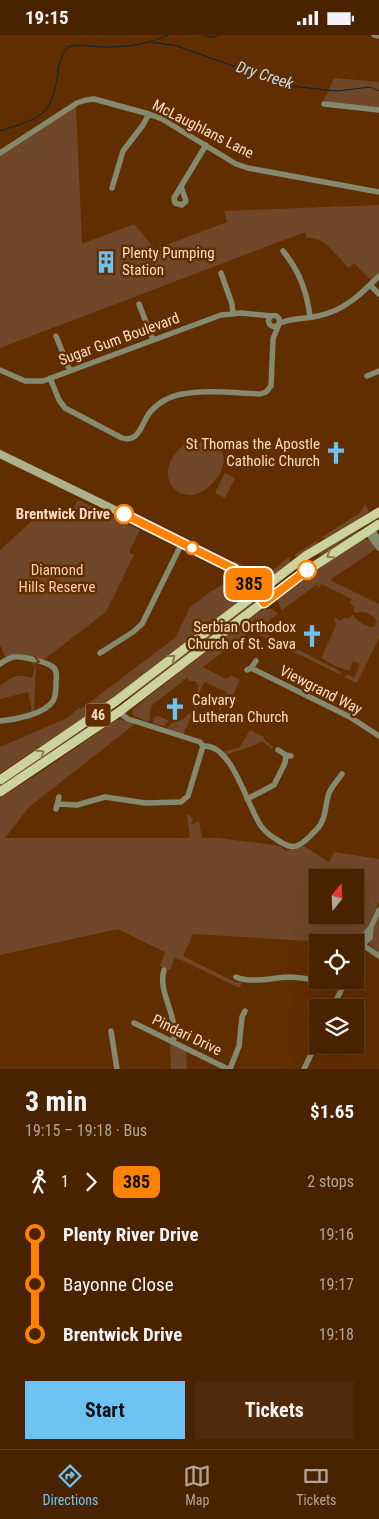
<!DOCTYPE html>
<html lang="en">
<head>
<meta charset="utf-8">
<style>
	:root { --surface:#492200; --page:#502a0a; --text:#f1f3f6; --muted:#b1a499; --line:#613f22; --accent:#6cc3f2 }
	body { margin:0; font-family:"Roboto Condensed",sans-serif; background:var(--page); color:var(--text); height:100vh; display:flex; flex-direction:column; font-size:19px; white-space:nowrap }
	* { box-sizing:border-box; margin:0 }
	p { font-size:16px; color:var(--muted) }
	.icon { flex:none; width:28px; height:28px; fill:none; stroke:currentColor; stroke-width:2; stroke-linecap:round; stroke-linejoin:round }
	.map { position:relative; height:1034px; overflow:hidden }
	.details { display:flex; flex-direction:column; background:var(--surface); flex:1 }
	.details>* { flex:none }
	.badge { padding:0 10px; border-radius:8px; font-size:18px; line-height:32px }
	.needle { width:32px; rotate:18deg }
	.controls { position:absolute; left:309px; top:834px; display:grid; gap:10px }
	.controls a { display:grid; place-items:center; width:55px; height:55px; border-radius:0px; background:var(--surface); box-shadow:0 5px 20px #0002,0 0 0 1px var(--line); font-size:25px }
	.map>.badge { position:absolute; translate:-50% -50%; box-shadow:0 0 0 2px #fff }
	.legs { display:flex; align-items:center; gap:8px; height:55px; padding:0 25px; font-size:16px }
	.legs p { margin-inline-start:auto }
	.summary { display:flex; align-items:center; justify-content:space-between; height:85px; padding:0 25px }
	h1 { font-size:28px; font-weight:700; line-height:38px }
	.button { display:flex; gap:10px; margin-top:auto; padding:10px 25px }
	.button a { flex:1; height:58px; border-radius:0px; background:var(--accent); color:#111; font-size:20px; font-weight:700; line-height:58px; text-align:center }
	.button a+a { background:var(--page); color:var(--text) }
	ul { padding:0 25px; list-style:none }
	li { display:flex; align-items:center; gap:18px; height:50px; font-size:19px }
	li i { display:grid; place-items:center; width:8px; height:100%; margin:0 6px; background:currentColor }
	li i::after { content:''; width:12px; height:12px; margin:-6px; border:4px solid; border-radius:50%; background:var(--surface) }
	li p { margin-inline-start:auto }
	li:first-child i { background:linear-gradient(#0000 50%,currentColor 0) }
	li:last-child i { background:linear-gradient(currentColor 50%,#0000 0) }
	.status { display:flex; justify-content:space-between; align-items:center; height:35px; padding:0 25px; background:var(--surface); direction:ltr }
	.status svg { height:14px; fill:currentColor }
	.tabs { display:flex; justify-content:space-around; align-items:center; height:70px; border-top:1px solid var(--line); background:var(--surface); font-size:14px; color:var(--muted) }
	.tabs a { display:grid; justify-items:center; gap:2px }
	.tabs .selected { color:var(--accent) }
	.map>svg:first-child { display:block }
	.green { fill:#714729; fill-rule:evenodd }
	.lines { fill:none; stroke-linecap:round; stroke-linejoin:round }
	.stream { stroke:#032636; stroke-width:1 }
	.street { stroke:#85896f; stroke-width:5.5 }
	.secondary { stroke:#acb28a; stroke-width:8 }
	.primary { stroke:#cbd39e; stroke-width:9 }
	.oneway { stroke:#917847 }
	.oneway2 { stroke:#663c11 }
	.line-1-casing { stroke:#fff; stroke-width:11 }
	.line-1 { stroke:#ff8200; stroke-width:8 }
	.stop-1-dot { fill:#fff; stroke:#ff8200; stroke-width:2.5 }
	.labels { text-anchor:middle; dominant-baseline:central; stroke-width:5; stroke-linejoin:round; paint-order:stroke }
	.shield { fill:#612e00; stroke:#cda78b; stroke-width:1 }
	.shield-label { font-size:14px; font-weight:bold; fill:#fbdbc6 }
	.street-label { font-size:15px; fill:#fbdbc6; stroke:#612e00 }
	.poi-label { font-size:15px; fill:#fbdbc6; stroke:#612e00; text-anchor:start }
	.stop-label { font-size:15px; font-weight:bold; fill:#fbdbc6; stroke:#612e00; text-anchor:end }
	.park-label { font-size:15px; fill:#fecfb0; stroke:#612e00 }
	.water-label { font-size:16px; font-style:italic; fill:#bddff3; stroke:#612e00 }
</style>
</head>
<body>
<div class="status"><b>19:15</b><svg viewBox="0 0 49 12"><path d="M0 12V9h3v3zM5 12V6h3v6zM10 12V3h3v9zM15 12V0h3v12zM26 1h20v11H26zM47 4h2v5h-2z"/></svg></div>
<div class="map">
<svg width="379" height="1034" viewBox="0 0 379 1034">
	<rect width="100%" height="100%" fill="#612e00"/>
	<path class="green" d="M334 43 379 47V73L323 67Z
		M76 71 82 209 134 189 155 214 227 187 224 176 379 170V237L371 245 354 228 349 233C338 223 324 200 307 203L305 197 0 313V120Z
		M196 403C212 401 227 413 223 430 220 444 202 462 188 460 181 459 175 456 172 451 159 433 179 409 196 403Z
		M225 438 235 443 225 463 215 458Z
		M78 465 140 495 129 517 134 520 106 577 42 626 6 623 0 610V515L43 476 67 487Z
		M365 469 368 474V478L325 504 323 502 317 506 318 508 297 522 294 520 361 477Z
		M358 496 359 498 321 521 319 519 311 523V522Z
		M363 504 369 505 377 513 330 545 379 569V603L357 648 344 642 347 639 354 643 360 629 353 626 349 636 347 635 333 630 321 623 335 593 336 589 334 582 341 586 343 583H349L353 580C359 586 363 592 374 592L377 587C374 580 364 575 357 578L354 577V572L350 568 352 564 321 549 319 553 316 550 282 575 277 565V562L281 558 309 538Z
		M289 522 290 527 262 548H259L233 528 234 526 262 539 269 538Z
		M237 541 249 556 246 561 102 671 0 738V712L67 683 79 673 81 674 176 602 190 572 210 557Z
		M253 568H256L156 645 127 664 126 663 213 596Z
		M264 574H272L278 579 268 586 270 589 265 598 284 608 286 605 291 611 340 636 341 640 251 596 203 632 226 644 231 640 240 645 233 660 230 659 224 667 220 677 219 673 227 657 205 647 195 664 199 651 195 646H189L187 643 151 671 149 686 147 687 134 681 132 677 135 672 251 582Z
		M36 628 34 676 32 677 28 657 0 664V651C13 642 16 638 32 643Z
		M195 666 204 673 198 672 193 677 183 700 167 694 170 689 183 684 197 671Z
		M112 676 113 678 0 754V748Z
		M159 681 169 686 164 691 153 689 154 682Z
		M116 685H123L135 689 29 772 5 803H190L187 780H190L193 785 191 788 192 790 199 786 202 803H218L273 810 281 812 286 816 302 810 329 827 334 817 379 824V867L360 909 193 899 183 921 235 947 242 948 239 953 175 922 170 935 160 931 165 917 118 894 0 920V763L44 735ZM318 842H355V880H318Z
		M250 695 264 702V704L273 712 272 714 262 706 255 710 226 720 224 717 240 712Z
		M379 882V918L369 909 373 895Z
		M170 1008 186 1016 187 1034H171Z"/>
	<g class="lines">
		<path class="stream" d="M203 0C209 3 212 3 218 0
			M152 7 177 11 272 45 299 52 337 56 370 52 379 56
			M0 96C39 83 52 83 58 37 59 28 61 19 68 12 80 8 91 12 103 12 127 12 146 10 168 0"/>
		<path class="street" d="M374 0 379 1
			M324 69 379 75
			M0 118 77 68 86 65 94 64 149 79 162 84 236 129 248 133 379 157
			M181 151 186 166 182 170 175 168 174 163 206 110
			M112 153 123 116 143 90 149 79
			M283 216C300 237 307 257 310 282
			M221 238 232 269 233 279
			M370 250 379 259
			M139 269 153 305
			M268.5 286a5.5 5.5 0 1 1 11 0a5.5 5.5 0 1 1-11 0Z
			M280 288C292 283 305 284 318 281 344 276 361 259 379 241
			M56 301 70 336
			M0 335 25 346H43L221 280 241 278 272 281
			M367 341 379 336
			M50 343 59 365 65 373 122 403C138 408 141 391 148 380 152 374 158 369 165 365 186 352 235 358 260 359L266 357 271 351 273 304 279 289
			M371 493 379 505
			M366 496 379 513
			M100 618 133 597 142 589 182 508
			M0 629C4 626 9 623 14 622 21 621 49 627 54 633 58 637 56 643 56 648 56 654 56 661 53 666 45 679 14 685 0 686
			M251 633 350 682 379 701
			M247 635 251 633 256 626
			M119 677 128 684 200 707 203 711C232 708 247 771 261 791 266 798 272 802 279 806 284 809 290 813 296 811 303 810 312 799 317 794 326 785 325 770 329 758 332 751 338 745 342 739
			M278 715 286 720 291 721
			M247 764 274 750 285 728 286 720
			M59 769 77 770 105 762 145 768 181 767 188 761 203 711
			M56 774 59 762
			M364 908 370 903 371 892
			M363 910 379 921
			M355 926 364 908 366 898 371 892 379 875
			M164 935C157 958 180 983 173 1007
			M236 942C250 949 275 942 291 942 309 943 325 947 342 954
			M333 972 346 945
			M134 988 228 1034
			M111 996 117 1034
			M230 1034 239 1011 242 982 245 976
			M304 1034 318 1005"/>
		<path class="secondary" d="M0 419 222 527C240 534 252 543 265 558
			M240 540 264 568"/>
		<path class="primary" d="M0 745 116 666 307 520 379 477
			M0 757 119 677 291 546 379 489"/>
	</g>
	<defs><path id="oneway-chevron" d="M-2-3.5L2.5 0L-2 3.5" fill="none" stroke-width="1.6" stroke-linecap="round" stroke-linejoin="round" transform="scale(1.25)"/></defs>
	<g class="oneway">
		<use href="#oneway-chevron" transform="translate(330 520) rotate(148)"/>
		<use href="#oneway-chevron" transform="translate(172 623) rotate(-38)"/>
		<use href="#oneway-chevron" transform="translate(41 718) rotate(-34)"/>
	</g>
	<use class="oneway2" href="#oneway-chevron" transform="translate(36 626) rotate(16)"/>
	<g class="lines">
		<defs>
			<path id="line-1" d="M124 479 234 534 249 549 264 568 307 535"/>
		</defs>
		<use href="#line-1" class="line-1-casing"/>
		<use href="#line-1" class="line-1"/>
	</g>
	<defs>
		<symbol id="building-bare" viewBox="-9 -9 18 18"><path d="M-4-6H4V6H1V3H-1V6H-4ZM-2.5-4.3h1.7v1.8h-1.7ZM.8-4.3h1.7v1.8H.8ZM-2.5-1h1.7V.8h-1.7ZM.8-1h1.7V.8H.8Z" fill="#6cc3f2" stroke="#612e00" stroke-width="2.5" paint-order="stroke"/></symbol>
		<symbol id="church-bare" viewBox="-9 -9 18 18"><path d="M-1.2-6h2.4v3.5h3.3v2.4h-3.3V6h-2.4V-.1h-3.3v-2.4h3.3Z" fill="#6cc3f2" stroke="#612e00" stroke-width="2.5" paint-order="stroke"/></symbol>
	</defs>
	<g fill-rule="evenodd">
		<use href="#building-bare" x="90" y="211" width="32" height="32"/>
		<use href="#church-bare" x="320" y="402" width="32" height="32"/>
		<use href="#church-bare" x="296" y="585" width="32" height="32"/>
		<use href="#church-bare" x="159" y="658" width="32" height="32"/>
	</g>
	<g class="stop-1-dot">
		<circle cx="124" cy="479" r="9"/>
		<circle cx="192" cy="513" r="6"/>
		<circle cx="307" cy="535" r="9"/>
	</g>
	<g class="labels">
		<rect class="shield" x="85.5" y="668.5" width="25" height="23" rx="4"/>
		<g class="shield-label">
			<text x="98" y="680">46</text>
		</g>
		<g class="street-label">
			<text transform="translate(203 94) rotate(27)">McLaughlans Lane</text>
			<text transform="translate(119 304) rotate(-20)">Sugar Gum Boulevard</text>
			<text transform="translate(321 655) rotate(27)">Viewgrand Way</text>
			<text transform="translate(187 1000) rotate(26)">Pindari Drive</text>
		</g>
		<g class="poi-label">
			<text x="122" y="218">Plenty Pumping<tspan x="122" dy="17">Station</tspan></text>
			<text x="320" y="409" text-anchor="end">St Thomas the Apostle<tspan x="320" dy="17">Catholic Church</tspan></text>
			<text x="296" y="592" text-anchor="end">Serbian Orthodox<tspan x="296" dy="17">Church of St. Sava</tspan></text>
			<text x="192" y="665">Calvary<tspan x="192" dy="17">Lutheran Church</tspan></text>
		</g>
		<g class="stop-label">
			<text x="110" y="479">Brentwick Drive</text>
		</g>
		<g class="park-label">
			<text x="57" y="535">Diamond<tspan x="57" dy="17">Hills Reserve</tspan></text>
		</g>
		<g class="water-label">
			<text transform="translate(265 40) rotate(18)">Dry Creek</text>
		</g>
	</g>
</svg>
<div class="controls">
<a><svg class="needle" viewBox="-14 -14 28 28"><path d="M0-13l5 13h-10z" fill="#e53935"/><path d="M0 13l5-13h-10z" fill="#b1a499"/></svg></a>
<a><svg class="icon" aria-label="locate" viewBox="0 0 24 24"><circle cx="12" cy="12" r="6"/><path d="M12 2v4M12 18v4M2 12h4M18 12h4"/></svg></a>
<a><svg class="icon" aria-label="layers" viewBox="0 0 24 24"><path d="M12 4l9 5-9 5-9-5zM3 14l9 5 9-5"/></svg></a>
</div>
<b class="badge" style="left:249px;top:549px;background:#ff8200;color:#111">385</b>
</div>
<section class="details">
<div class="summary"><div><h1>3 min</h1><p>19:15 – 19:18 · Bus</p></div><b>$1.65</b></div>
<div class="legs"><svg class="icon" aria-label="walk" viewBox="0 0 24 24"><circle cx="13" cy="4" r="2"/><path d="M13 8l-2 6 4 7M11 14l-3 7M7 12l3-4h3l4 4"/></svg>1<svg class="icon" aria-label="forward" viewBox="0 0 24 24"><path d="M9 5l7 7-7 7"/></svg><b class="badge" style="background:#ff8200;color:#111">385</b><p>2 stops</p></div>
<ul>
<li><i style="color:#ff8200"></i><b>Plenty River Drive</b><p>19:16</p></li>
<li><i style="color:#ff8200"></i><span>Bayonne Close</span><p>19:17</p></li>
<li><i style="color:#ff8200"></i><b>Brentwick Drive</b><p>19:18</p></li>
</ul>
<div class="button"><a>Start</a><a>Tickets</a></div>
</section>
<nav class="tabs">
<a class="selected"><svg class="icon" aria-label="directions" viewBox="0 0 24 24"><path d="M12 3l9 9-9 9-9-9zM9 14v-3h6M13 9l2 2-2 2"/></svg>Directions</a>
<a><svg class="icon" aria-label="map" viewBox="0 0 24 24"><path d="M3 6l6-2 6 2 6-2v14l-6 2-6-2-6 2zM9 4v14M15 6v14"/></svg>Map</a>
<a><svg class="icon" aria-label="tickets" viewBox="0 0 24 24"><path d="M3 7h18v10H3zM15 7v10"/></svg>Tickets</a>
</nav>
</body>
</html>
